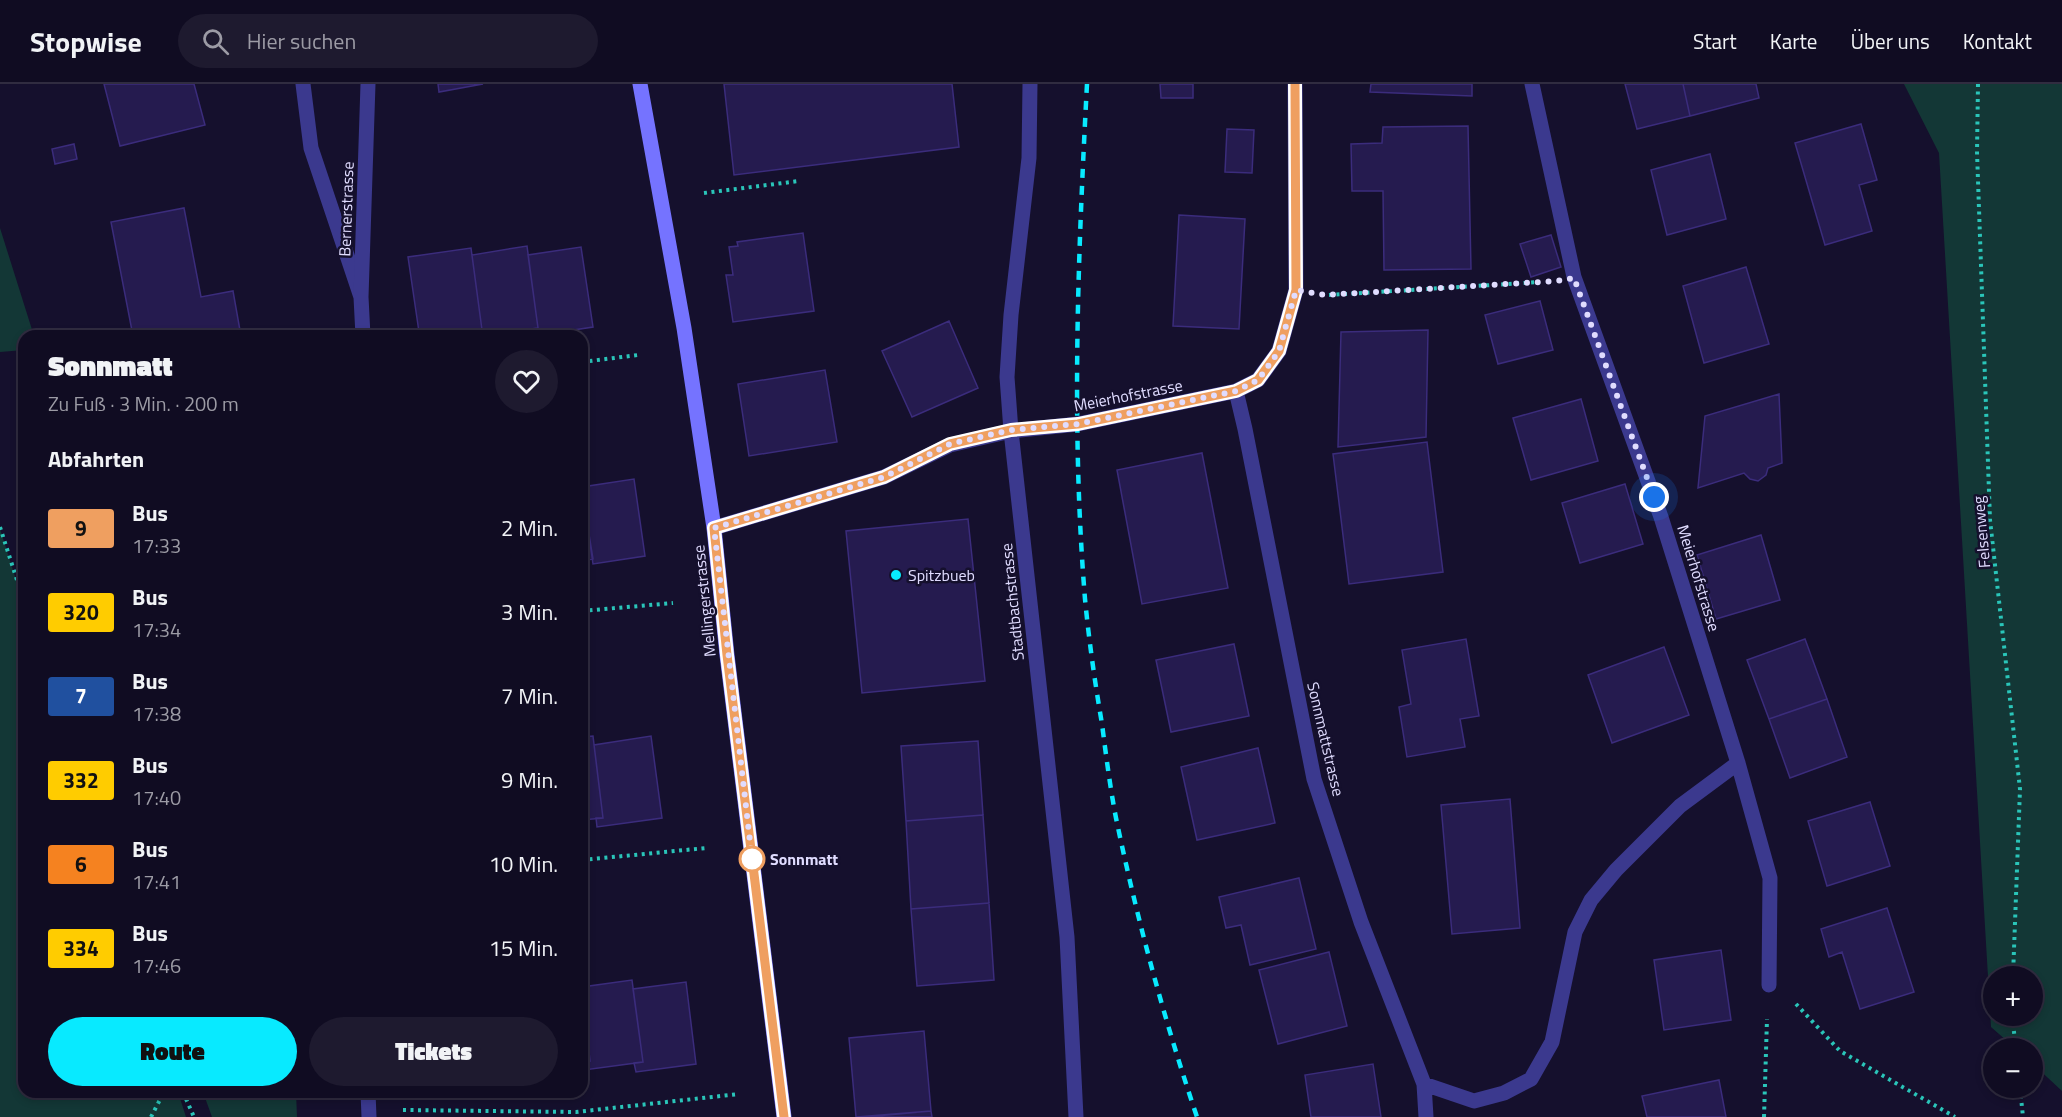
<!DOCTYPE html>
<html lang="de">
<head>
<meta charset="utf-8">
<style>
	:root { --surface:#100c22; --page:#1e1a2f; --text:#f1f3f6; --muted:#9c9ba5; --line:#302c40; --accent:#08eaff }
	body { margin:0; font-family:"Titillium Web",sans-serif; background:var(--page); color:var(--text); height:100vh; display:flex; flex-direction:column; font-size:22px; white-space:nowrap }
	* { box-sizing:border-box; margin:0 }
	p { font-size:20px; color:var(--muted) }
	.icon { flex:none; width:33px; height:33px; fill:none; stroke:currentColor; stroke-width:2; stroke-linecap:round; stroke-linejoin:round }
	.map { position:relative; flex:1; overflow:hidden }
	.details { position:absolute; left:18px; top:246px; width:570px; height:768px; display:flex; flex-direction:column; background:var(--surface); border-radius:18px; box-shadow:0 3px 9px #0003,0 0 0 2px var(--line) }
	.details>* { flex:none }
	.badge { padding:0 12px; border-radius:4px; font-size:21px; line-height:39px }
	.tools { position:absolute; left:1983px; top:882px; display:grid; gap:12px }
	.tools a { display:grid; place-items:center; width:60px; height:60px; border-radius:50%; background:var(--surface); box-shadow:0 3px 9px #0003,0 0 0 2px var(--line); font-size:30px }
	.you { position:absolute; width:30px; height:30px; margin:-15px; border:4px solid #fff; border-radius:50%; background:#1a73e8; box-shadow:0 0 0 9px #1a73e833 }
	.map>.badge { position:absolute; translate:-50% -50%; box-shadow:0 0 0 3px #fff }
	h2 { padding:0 30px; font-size:22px; line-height:54px }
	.round { display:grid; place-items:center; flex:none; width:63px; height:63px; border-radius:32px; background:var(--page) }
	.overview { display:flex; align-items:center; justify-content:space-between; height:102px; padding:0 30px }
	h1 { font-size:28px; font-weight:800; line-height:45px }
	.button { display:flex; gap:12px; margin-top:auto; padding:12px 30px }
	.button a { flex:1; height:69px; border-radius:36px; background:var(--accent); color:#111; font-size:24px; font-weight:800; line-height:69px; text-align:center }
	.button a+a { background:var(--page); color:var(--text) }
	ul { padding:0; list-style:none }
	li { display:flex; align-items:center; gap:18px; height:84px; padding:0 30px }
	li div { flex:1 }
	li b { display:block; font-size:22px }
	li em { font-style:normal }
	li .badge { min-width:66px; font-weight:700; text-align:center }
	header { display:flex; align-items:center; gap:36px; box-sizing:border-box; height:84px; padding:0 30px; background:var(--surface); border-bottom:2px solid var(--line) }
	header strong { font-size:28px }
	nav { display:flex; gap:33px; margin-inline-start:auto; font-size:21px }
	.search { width:420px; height:54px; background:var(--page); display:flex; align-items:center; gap:15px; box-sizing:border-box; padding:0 21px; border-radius:33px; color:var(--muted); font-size:22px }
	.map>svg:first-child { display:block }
	.green { fill:#133736; fill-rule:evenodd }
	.building { fill:#251b4f; stroke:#3b2c7c; stroke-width:1.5 }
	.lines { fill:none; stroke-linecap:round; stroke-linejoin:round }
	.path { stroke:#2ac5b9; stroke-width:4; stroke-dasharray:3 4.5; stroke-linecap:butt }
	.lane { stroke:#3b398e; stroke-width:15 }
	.street { stroke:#3b398e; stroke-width:15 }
	.secondary { stroke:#7573ff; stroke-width:15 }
	.rail { stroke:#08eaff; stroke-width:4.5; stroke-dasharray:9 8; stroke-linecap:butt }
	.line-casing { stroke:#fff; stroke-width:14 }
	.line { stroke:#ef9f60; stroke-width:9 }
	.walk { stroke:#e0dcff; stroke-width:6; stroke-dasharray:0 10.8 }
	.poi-dot { fill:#08eaff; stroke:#15102d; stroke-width:2 }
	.stop-dot { fill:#fff; stroke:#ef9f60; stroke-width:3 }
	.labels { text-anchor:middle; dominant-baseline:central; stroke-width:5; stroke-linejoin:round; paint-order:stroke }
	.street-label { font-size:16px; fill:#e0dcff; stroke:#15102d }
	.poi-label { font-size:16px; fill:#e0dcff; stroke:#15102d; text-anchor:start }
	.stop-label { font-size:16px; font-weight:bold; fill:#e0dcff; stroke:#15102d; text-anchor:start }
</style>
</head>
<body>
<header>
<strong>Stopwise</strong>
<div class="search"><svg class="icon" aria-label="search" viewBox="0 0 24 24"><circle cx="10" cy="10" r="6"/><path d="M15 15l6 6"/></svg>Hier suchen</div>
<nav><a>Start</a><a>Karte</a><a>Über uns</a><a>Kontakt</a></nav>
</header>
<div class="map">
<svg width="2062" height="1033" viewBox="0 0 2062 1033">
	<rect width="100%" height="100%" fill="#15102d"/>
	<path class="green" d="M1904 0H2062V1007L2033 980 2032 964H2015L1991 943 1939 69ZM2032 892V932H1994V892Z
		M0 144 34 252H24V266L0 268Z
		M0 445 24 521V1008H178L186 1033H0Z
		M203 1008H296L297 1033H212Z"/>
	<path class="building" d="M104 0H194L205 41 120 62Z
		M438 0H483L439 8Z
		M724 0H952L959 63 734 91Z
		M1160 0H1193V14H1161Z
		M1371 0H1472V12L1370 8Z
		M1625 0H1683L1690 32 1637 45Z
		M1683 0H1756L1759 14 1690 32Z
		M1861 40 1877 96 1859 101 1872 147 1825 161 1795 59Z
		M1468 42 1471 185 1384 186 1383 107H1352L1351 60 1382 59 1383 43Z
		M1227 45 1254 46 1252 89 1225 88Z
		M74 60 77 75 55 80 52 65Z
		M1710 70 1726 135 1667 151 1651 86Z
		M184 124 201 213 233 207 241 252H133L111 138Z
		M1179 131 1245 135 1239 245 1173 242Z
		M803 149 814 227 733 238 726 191H733L729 163 738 162 737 158Z
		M1551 151 1561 183 1531 193 1520 160Z
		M527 162 538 244 477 252 476 246H482L472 171Z
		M581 163 593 243 534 252 532 245 538 244 528 171Z
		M471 164 482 246 448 252H415L414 248H419L408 173Z
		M1746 183 1769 260 1704 279 1683 202Z
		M1540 217 1553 266 1498 280 1485 231Z
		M949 237 978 304 912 333 882 267Z
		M1428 246 1426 353 1338 363 1341 248Z
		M825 286 837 358 749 372 738 300Z
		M1779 310 1782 379 1768 384 1766 391 1758 397 1750 395 1744 389 1698 404 1705 332Z
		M1581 315 1598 377 1531 396 1513 334Z
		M1427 358 1443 488 1349 500 1333 370Z
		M1202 369 1228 504 1142 520 1117 386Z
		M634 395 645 472 593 480 582 403Z
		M1625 400 1643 460 1580 479 1562 419Z
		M582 407 593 475 582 477Z
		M968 435 985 597 862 609 846 447Z
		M1761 451 1780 516 1716 535 1697 471Z
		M1466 555 1479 632 1460 635 1465 663 1407 673 1399 623 1411 620 1402 566Z
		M1805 555 1827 615 1769 635 1747 576Z
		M1234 560 1249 632 1171 648 1156 576Z
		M1664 563 1689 631 1612 659 1588 591Z
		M1827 615 1847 673 1790 694 1769 635Z
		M593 652 603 734 582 736V653Z
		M651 652 662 734 597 743 596 734H603L594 661Z
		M978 657 983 731 906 737 901 662Z
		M1258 664 1275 739 1197 756 1181 683Z
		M1510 715 1520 844 1452 850 1441 721Z
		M1870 718 1890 782 1827 802 1808 737Z
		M983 731 989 819 911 825 906 737Z
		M1299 794 1316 865 1250 881 1241 841 1226 844 1219 813Z
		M989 819 994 896 917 902 911 825Z
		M1887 824 1914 908 1860 925 1842 868 1829 873 1821 845Z
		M1721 866 1731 936 1664 946 1654 876Z
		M1329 868 1347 942 1278 960 1259 886Z
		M632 896 643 978 584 986 583 978 590 977 582 903Z
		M686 898 696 980 636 988 634 979 643 978 633 905Z
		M582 916 590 977 582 978Z
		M924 947 931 1027 856 1033 849 954Z
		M1373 980 1381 1033H1311L1305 991Z
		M1719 996 1726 1033H1647L1642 1012Z
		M931 1027 932 1033H866Z"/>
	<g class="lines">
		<path class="path" d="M1978 0 1977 68 1990 436 2020 705 2013 892
			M704 109 799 97
			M1329 211 1540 198
			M582 278 638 271
			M0 443 24 518
			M582 527 673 519
			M582 776 706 764
			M1796 920 1840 967 1955 1033
			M2012 932 2016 964
			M2020 1004 2023 1033
			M183 1008 194 1033
			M403 1026 576 1028 739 1010
			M151 1033 164 1008
			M1764 1033 1767 935"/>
		<path class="lane" d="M303 0 311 64 360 210"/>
		<path class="street" d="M1030 0 1029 74 1011 231 1007 293 1011 347 1067 853 1076 1033
			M1532 0 1574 193 1661 433 1738 679 1770 794 1769 901
			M363 252 361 213 368 0
			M1236 307 1245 345 1314 695 1361 838 1424 1000 1426 1033
			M714 444 884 393 950 361 1011 347 1078 340 1236 307 1258 296 1279 267 1296 206 1295 0
			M1424 1000 1474 1017 1504 1009 1531 995 1552 958 1575 848 1591 816 1616 786 1680 722 1738 679
			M368 1008 369 1033"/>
		<path class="secondary" d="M640 0 684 244 714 444 727 571 784 1033"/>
		<path class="rail" d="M1087 0C1078 171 1071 344 1085 515 1089 557 1095 599 1102 640 1106 671 1110 703 1116 734 1137 835 1164 935 1197 1033"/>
	</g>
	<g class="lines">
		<defs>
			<path id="line" d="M784 1033 727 571 714 444 884 393 950 360 1011 346 1078 340 1236 307 1258 296 1279 267 1296 206 1295 0"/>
		</defs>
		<use href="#line" class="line-casing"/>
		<use href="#line" class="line"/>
		<path class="walk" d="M752 775 714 444 884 393 950 360 1011 346 1078 340 1236 307 1258 296 1279 267 1296 206 1325 211 1557 197 1574 194 1654 413"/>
	</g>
	<circle class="poi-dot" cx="896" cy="491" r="6"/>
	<circle class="stop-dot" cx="752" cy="775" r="12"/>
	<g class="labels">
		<g class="street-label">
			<text transform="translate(346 125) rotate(-88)">Bernerstrasse</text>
			<text transform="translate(1128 311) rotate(-11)">Meierhofstrasse</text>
			<text transform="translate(1981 448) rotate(-95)">Felsenweg</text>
			<text transform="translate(1699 494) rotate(73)">Meierhofstrasse</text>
			<text transform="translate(704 517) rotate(-96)">Mellingerstrasse</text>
			<text transform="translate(1012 518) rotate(-96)">Stadtbachstrasse</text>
			<text transform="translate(1326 655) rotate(77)">Sonnmattstrasse</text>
		</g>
		<g class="poi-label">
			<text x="908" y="491">Spitzbueb</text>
		</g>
		<g class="stop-label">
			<text x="770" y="775">Sonnmatt</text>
		</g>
	</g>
</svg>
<div class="tools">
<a>+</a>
<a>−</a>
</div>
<div class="you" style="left:1654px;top:413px"></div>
<section class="details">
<div class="overview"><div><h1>Sonnmatt</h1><p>Zu Fuß · 3 Min. · 200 m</p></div><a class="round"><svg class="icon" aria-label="heart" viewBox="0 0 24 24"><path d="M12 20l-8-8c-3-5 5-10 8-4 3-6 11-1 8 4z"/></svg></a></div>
<h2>Abfahrten</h2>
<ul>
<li><span class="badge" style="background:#ef9f60;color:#111">9</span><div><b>Bus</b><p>17:33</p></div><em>2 Min.</em></li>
<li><span class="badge" style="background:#fc0;color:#111">320</span><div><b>Bus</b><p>17:34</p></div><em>3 Min.</em></li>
<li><span class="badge" style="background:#20509f;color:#fff">7</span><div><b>Bus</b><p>17:38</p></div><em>7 Min.</em></li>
<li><span class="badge" style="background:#fc0;color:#111">332</span><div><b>Bus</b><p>17:40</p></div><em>9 Min.</em></li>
<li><span class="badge" style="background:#f58220;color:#111">6</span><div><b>Bus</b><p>17:41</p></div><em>10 Min.</em></li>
<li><span class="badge" style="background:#fc0;color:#111">334</span><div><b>Bus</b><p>17:46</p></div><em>15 Min.</em></li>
</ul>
<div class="button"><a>Route</a><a>Tickets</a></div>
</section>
</div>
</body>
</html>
